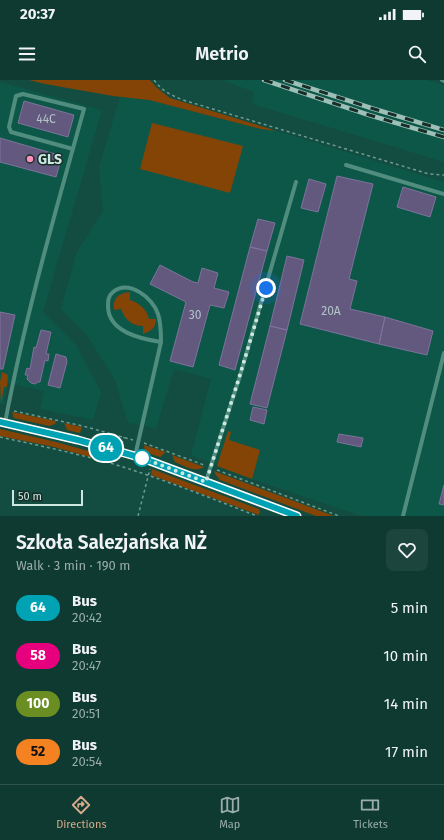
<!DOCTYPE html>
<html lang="en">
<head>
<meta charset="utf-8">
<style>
	:root { --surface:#0e3a31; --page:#1c453d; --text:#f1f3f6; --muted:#9badab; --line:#2e544d; --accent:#d6ab8b }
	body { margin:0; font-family:"Fira Sans",sans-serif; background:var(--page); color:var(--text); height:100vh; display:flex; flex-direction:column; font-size:15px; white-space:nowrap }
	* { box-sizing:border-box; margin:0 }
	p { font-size:13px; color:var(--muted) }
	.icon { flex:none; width:22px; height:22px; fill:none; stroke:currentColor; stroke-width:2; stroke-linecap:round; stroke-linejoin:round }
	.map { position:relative; height:436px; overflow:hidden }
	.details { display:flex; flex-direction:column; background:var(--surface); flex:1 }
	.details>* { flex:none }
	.badge { padding:0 8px; border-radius:13px; font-size:14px; line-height:26px }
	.scale { position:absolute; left:12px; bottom:10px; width:71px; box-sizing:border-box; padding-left:4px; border:2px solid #cce8e0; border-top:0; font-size:11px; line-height:14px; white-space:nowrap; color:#cce8e0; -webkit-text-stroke:3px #172e28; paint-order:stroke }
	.you { position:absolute; width:20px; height:20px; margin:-10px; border:3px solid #fff; border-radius:50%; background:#1a73e8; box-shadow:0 0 0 6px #1a73e833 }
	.map>.badge { position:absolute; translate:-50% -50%; box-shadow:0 0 0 2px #fff }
	.round { display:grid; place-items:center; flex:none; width:42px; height:42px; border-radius:8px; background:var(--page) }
	.overview { display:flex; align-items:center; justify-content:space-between; height:68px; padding:0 16px }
	h1 { font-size:19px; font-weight:600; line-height:30px }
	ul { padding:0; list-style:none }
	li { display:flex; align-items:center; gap:12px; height:48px; padding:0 16px }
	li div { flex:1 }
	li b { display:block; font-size:15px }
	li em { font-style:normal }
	li .badge { min-width:44px; font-weight:700; text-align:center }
	.status { display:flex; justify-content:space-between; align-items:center; height:28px; padding:0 20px; background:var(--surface); direction:ltr }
	.status svg { height:11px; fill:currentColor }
	header { display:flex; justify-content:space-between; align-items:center; height:52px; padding:0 16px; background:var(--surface); font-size:18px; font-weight:600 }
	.tab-bar { display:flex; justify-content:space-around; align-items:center; height:56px; border-top:1px solid var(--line); background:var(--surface); font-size:11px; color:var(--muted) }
	.tab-bar a { display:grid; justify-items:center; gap:2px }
	.tab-bar .selected { color:var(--accent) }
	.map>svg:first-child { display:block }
	.built { fill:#0d5749 }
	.green { fill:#834406 }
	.building { fill:#63597f; stroke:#7d739b }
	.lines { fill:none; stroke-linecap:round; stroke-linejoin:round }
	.path { stroke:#6f9a90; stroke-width:1.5; stroke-dasharray:3 3; stroke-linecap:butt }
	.service { stroke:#508d7e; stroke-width:4 }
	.tertiary { stroke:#508d7e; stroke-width:8 }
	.rail-casing { stroke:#9cc0b7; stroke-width:4.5 }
	.rail { stroke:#172e28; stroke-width:3; stroke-dasharray:9; stroke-linecap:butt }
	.line-casing { stroke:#fff; stroke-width:9 }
	.line { stroke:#00a3b4; stroke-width:6 }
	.walk { stroke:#cce8e0; stroke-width:4; stroke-dasharray:0 7.2 }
	.poi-dot { fill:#ff8eba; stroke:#172e28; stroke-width:1.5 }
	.stop-dot { fill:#fff; stroke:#00a3b4; stroke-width:2 }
	.labels { text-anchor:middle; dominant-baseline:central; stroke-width:3; stroke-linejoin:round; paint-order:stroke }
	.number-label { font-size:12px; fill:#b2c4c8 }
	.poi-label { font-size:14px; font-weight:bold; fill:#cce8e0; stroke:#172e28; text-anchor:start }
</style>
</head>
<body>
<div class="status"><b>20:37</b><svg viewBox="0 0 49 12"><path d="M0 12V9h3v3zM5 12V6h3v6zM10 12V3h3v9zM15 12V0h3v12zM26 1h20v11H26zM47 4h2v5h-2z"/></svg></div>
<header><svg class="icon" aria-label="menu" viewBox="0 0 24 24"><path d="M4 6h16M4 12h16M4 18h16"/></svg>Metrio<svg class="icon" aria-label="search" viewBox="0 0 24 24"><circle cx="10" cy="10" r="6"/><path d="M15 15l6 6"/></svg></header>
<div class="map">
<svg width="444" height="436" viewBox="0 0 444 436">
	<rect width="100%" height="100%" fill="#134d41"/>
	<path class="built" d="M222 0H426L444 5V82L252 24 254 12Z
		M0 2 102 30 43 232 76 265 101 312 93 340 40 329 44 311 8 303 4 325 0 324Z
		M120 17 149 20 261 49 277 51 444 102V436H361L252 399 191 375 211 299 174 289 156 349 142 345 128 343 115 300 86 254 61 229 76 174 103 131 99 88Z"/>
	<path class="green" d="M29 0H150L156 7 170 18 277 51 261 49 149 20 113 16 45 4Z
		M152 43 243 66 230 113 140 89Z
		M130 212V220C139 223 147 229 149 239H156C156 248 151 251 143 254V246C131 246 125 239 121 229L114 230C112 218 119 213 130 212Z
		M2 292 8 295 7 307H4L1 324 0 302Z
		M12 332 56 341 55 344 49 346 14 338Z
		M64 343 82 347 80 353 67 350Z
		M0 349 56 362 110 377 108 382 54 367 0 356Z
		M228 351 231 352 229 360 260 370 252 399 217 386Z
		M144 365 166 372 160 377 145 372Z
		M172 375 204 387C195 393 184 386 175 382Z
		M152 389 259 429 260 431 259 435 151 395Z
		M214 391 334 436H316L220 400 216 395Z"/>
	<path class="building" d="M24 21 74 35 68 57 18 43Z
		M0 58 62 76 56 97 0 82Z
		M337 96 373 104 349 199 357 201 350 229 385 237 379 264 300 244Z
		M309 99 326 104 318 132 301 128Z
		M403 107 436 117 430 137 397 127Z
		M258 139 275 143 267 171 250 167Z
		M250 167 267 171 235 290 219 285Z
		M287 176 304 180 287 250 270 246Z
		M160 185 193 202 198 203 202 188 218 193 214 208 229 212 224 228 210 225 193 287 170 281 186 222 150 204Z
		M0 232 15 235 3 289H0Z
		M385 237 433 251 427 275 379 264Z
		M270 246 287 250 267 328 250 324Z
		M41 250 51 252 46 274H49L48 281 45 280 40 302H38L35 304 31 303 27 299 28 295H25L27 288 30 289 34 267 36 268Z
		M56 274 66 277 67 282 60 308 48 305Z
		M253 327 267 330 264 344 250 340Z
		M339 354 363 358 361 367 337 362Z
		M444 405V425L439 424Z"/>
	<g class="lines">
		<path class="path" d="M154 0C162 11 171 15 183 20L429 94 444 95
			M14 331 83 346 133 360
			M0 357C37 365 74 373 110 383 160 398 208 417 257 436
			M144 363 204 385
			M122 364 124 357
			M217 390 339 436
			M138 436 150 389"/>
		<path class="service" d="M442 0 444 1
			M346 85 444 114
			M5 343C25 237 55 133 84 29L23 14 16 16 9 47 11 52 73 69
			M135 376 161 262C161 252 161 243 158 234 153 218 129 199 113 212 108 216 108 221 108 226 108 252 141 259 161 262
			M206 401 239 299 296 102
			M403 436 444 273"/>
		<path class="tertiary" d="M0 342 78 360 142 378 297 436"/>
		<defs>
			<path id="rail" d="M264 0 369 35 444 57
				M285 0 371 28 444 50"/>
		</defs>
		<use href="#rail" class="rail-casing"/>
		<use href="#rail" class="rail"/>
	</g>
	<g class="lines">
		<defs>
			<path id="line" d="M0 342 78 360 142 378 297 436"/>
		</defs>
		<use href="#line" class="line-casing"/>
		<use href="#line" class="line"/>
		<path class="walk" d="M142 378 206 402 239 298 266 208"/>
	</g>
	<circle class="poi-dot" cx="30" cy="79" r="4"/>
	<circle class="stop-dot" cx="142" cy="378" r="8"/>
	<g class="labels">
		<g class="number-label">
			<text x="46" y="39">44C</text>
			<text x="331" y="231">20A</text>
			<text x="195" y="235">30</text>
		</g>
		<g class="poi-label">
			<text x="38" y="79">GLS</text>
		</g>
	</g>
</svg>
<div class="scale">50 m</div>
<div class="you" style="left:266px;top:208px"></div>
<b class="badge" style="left:106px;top:368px;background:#00a3b4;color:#fff">64</b>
</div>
<section class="details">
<div class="overview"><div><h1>Szkoła Salezjańska NŻ</h1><p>Walk · 3 min · 190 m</p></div><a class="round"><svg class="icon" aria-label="heart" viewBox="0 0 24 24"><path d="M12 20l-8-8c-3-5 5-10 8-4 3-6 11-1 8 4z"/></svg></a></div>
<ul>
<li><span class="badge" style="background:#00a3b4;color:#fff">64</span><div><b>Bus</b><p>20:42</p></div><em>5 min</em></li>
<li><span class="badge" style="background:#e6007e;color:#fff">58</span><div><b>Bus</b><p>20:47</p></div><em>10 min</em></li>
<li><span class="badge" style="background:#6b8e23;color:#fff">100</span><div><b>Bus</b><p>20:51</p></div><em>14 min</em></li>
<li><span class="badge" style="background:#f58220;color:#111">52</span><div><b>Bus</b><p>20:54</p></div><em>17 min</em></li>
</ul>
</section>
<nav class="tab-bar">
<a class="selected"><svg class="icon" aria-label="directions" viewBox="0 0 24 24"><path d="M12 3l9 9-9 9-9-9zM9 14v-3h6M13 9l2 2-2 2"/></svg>Directions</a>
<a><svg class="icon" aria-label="map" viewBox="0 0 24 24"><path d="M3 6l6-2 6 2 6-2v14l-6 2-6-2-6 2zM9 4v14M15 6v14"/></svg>Map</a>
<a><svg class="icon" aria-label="tickets" viewBox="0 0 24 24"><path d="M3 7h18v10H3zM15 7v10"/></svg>Tickets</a>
</nav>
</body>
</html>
